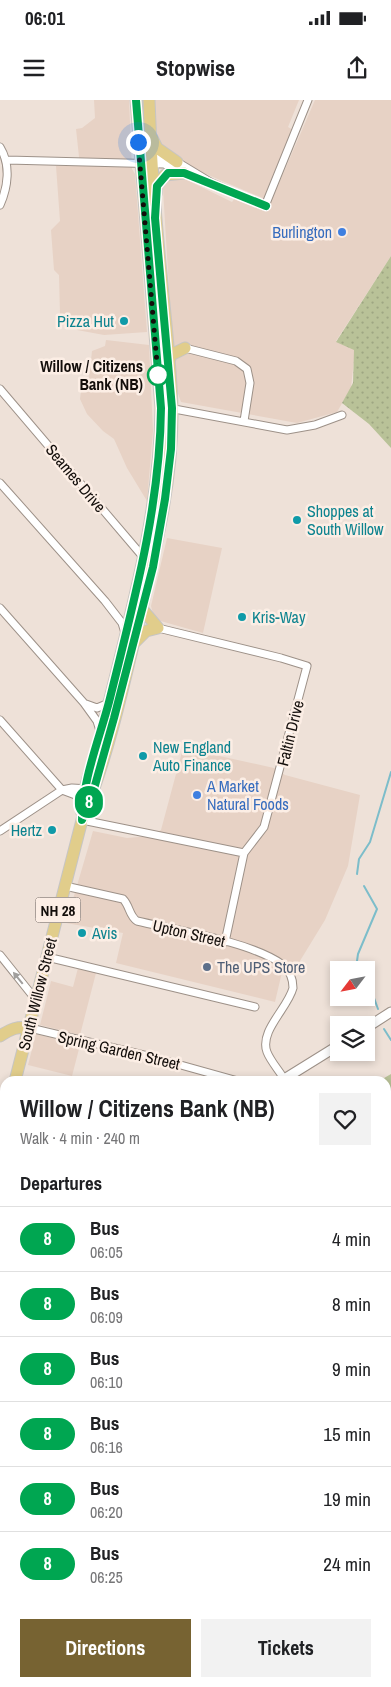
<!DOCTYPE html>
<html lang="en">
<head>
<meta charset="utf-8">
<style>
	:root { --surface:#fff; --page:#f2f2f2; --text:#202124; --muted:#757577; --line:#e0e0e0; --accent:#776332 }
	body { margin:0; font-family:"Archivo Narrow",sans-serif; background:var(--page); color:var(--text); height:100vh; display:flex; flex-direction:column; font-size:19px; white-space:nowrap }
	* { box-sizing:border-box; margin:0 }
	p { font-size:16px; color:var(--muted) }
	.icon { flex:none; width:28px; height:28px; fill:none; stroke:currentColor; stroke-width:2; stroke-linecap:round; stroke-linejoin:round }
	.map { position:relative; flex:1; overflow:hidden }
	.panel { position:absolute; left:0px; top:976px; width:391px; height:611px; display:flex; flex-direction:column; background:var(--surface); border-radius:15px 15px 0 0; box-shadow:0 2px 8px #0003 }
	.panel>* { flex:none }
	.badge { padding:0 10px; border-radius:16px; font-size:18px; line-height:32px }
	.needle { width:32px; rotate:238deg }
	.tools { position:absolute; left:330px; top:861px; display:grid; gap:10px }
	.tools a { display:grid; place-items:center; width:45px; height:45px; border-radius:0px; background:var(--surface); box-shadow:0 2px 8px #0003; font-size:25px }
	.you { position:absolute; width:25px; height:25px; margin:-12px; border:4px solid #fff; border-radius:50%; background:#1a73e8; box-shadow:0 0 0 8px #1a73e833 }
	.map>.badge { position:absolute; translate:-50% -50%; box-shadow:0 0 0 2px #fff }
	h2 { padding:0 20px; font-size:19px; line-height:45px }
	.round { display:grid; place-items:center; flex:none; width:52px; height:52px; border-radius:0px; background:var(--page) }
	.head { display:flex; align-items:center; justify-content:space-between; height:85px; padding:0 20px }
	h1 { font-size:24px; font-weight:700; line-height:38px }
	.button { display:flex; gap:10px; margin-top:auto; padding:10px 20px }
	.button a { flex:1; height:58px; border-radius:0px; background:var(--accent); color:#fff; font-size:20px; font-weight:700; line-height:58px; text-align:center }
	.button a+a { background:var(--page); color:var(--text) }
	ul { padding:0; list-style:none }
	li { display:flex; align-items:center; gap:15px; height:65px; padding:0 20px; border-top:1px solid var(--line) }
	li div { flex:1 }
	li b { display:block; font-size:19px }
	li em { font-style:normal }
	li .badge { min-width:55px; font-weight:700; text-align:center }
	.status { display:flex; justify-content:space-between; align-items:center; height:35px; padding:0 25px; background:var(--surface); direction:ltr }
	.status svg { height:14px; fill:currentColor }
	header { display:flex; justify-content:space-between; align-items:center; height:65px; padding:0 20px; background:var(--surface); font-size:22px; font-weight:700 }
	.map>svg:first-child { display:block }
	.built { fill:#e7d2c5 }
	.forest { fill:url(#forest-firs) }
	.cemetery { fill:url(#cemetery-stones) }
	.park { fill:url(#park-dots) }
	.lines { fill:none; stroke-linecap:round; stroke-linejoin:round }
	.stream { stroke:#7cbdca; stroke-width:2 }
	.minor-casing { stroke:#9d9188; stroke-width:9 }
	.tertiary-casing { stroke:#9d9188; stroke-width:11 }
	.secondary-casing { stroke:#9d9188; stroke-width:12 }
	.primary-casing { stroke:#c6c5c4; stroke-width:13 }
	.minor { stroke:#fff; stroke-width:7 }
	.tertiary { stroke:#fff; stroke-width:9 }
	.secondary { stroke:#fff; stroke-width:10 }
	.primary { stroke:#e1cd8b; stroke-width:11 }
	.oneway { fill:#a19f9d }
	.line-casing { stroke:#fff; stroke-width:11 }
	.line { stroke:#00a651; stroke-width:8 }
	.walk { stroke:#130e0b; stroke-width:5; stroke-dasharray:0 9 }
	.shop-dot { fill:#3f7fe0; stroke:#fceee5; stroke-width:2 }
	.culture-dot { fill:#0f9aa8; stroke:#fceee5; stroke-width:2 }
	.stop-dot { fill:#fff; stroke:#00a651; stroke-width:2.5 }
	.service-dot { fill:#5c6f8a; stroke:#fceee5; stroke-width:2 }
	.labels { text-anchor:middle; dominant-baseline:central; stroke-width:5; stroke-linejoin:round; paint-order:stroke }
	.shield { fill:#fceee5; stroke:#59514c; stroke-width:1 }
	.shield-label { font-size:15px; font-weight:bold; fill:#130e0b }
	.shop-label { font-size:16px; fill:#366cbe; stroke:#fceee5; text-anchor:end }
	.culture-label { font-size:16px; fill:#0d838f; stroke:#fceee5; text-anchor:start }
	.stop-label { font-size:16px; font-weight:bold; fill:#130e0b; stroke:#fceee5; text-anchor:end }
	.street-label { font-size:16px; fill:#130e0b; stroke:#fceee5 }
	.service-label { font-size:16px; fill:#4e5e75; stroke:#fceee5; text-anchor:start }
</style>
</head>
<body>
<div class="status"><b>06:01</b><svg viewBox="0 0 49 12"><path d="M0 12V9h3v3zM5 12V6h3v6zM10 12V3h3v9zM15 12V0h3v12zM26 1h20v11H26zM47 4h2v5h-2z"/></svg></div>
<header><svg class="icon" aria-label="menu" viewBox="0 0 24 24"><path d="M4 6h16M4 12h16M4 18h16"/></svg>Stopwise<svg class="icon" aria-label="share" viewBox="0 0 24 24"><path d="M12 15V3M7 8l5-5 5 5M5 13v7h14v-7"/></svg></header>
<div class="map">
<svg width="391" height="1587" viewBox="0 0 391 1587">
	<defs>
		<pattern id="forest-firs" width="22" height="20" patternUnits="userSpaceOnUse" patternTransform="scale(1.25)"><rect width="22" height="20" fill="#b9c298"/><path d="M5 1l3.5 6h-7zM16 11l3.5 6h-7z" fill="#9ea682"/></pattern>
		<pattern id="cemetery-stones" width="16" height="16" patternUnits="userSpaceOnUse" patternTransform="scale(1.25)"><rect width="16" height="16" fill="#b9c298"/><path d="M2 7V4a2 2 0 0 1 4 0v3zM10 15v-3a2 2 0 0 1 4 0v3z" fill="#9ea682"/></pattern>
		<pattern id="park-dots" width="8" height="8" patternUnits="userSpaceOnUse" patternTransform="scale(1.25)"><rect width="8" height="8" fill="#b9c298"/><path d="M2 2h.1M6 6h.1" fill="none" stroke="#9ea682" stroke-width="1.8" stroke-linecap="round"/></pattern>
	</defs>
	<rect width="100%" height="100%" fill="#eee1d8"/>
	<path class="built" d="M94 0H129L132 69 135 74 147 232 104 235 77 230 63 222 60 214 59 175 54 170 51 130 60 121 56 66H80L76 29 82 28 95 18Z
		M154 0H299L288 27 293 30 265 99 194 69 159 43 155 24Z
		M315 0H391V156L336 241 355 249 351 288 337 312 297 323 181 302 177 291 169 189 163 89 165 83 172 78 187 80 232 102 235 98 267 111Z
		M106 240 149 245 153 331 147 401 127 368 114 339 103 331 87 314 80 299 81 291 88 288 92 251 105 246Z
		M167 438 222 448 203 533 157 520 154 517 151 506Z
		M183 648 274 668 285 675 360 695 348 766 325 820 295 869 282 872 275 902 116 863 123 833 66 823 93 731 127 738 150 736 161 730Z
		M78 868 96 873 80 935 40 925 51 881 73 887Z
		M36 934 80 945 72 976 28 965Z
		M5 1389V1513L0 1519V1397Z"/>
	<path class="forest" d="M327 1583H345L348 1587H324Z"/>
	<path class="cemetery" d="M391 974V1102L386 1104V981H379Z
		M391 1105V1197L386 1198V1107Z"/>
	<path class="park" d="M391 156V348L369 324 342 303 353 283 354 250 336 242Z"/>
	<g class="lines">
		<path class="stream" d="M357 774 359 759 370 742 391 672
			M362 870 357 861 358 854 377 809 364 786
			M366 876 378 909
			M384 929 391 940
			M386 1215 391 1212"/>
		<defs>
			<path id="minor" d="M0 47C11 65 8 87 0 105
				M7 60 164 64 201 80
				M150 60 163 57 174 60 212 83 265 106 308 0
				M185 248 236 261 247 269 250 283 244 321
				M0 289 144 458
				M169 308 287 330 315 325 342 315
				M0 383 105 501 122 523 125 533
				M0 508 84 603 97 621 100 631
				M158 528 281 558 307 566 264 727 244 753 225 842
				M86 604 97 608 109 603
				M0 620 62 690 86 699
				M82 720 244 753
				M0 731 62 690 72 688 89 689
				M65 786 123 799C130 806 129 816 137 821 175 830 253 842 283 865 290 871 293 878 293 888 288 908 259 931 267 952 271 962 279 970 284 979
				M0 855 36 900
				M47 857 255 907
				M30 928 152 957 238 981
				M0 1275 5 1273
				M386 1303 391 1308
				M0 1343 5 1346
				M0 1360 5 1351
				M386 1410 391 1415
				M386 1515 391 1520
				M116 1582 120 1587
				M239 1582 245 1587
				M0 1586 5 1581"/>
			<path id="tertiary" d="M366 928 391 912
				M281 981 339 945
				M0 1157 5 1154"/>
			<path id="secondary" d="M386 1377 391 1373
				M139 1587 144 1582"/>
			<path id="primary" d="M152 38 157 48 177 62
				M156 94 157 85 165 75 184 73
				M169 262 171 255 185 248
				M134 543 146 531 158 528 142 509
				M82 713C82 693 89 676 94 658 100 639 104 621 109 603 133 505 160 409 161 308L136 0
				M0 936C11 929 17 926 30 928
				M15 981 82 720C107 659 122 592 137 528 154 455 173 384 172 309 171 264 165 218 161 173 155 115 151 58 149 0
				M0 1027 5 1012"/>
		</defs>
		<use href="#minor" class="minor-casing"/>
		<use href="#tertiary" class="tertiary-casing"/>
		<use href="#secondary" class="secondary-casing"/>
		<use href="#primary" class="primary-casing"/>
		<use href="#minor" class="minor"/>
		<use href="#tertiary" class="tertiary"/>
		<use href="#secondary" class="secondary"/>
		<use href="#primary" class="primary"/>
	</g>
	<defs><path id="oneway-solid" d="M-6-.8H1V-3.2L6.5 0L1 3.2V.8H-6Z" transform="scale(1.25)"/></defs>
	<use class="oneway" href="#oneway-solid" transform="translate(18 878) rotate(-129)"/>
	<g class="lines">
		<defs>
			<path id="line" d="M136 0 161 308C160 408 133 505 109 602 99 640 82 681 82 720L92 696 114 618 153 467 165 399 171 349 172 308 155 118 157 86 168 73H184L266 106"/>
		</defs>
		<use href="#line" class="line-casing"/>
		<use href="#line" class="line"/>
		<path class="walk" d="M138 42 158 275"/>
	</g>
	<g class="shop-dot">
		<circle cx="342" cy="132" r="5"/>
		<circle cx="197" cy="695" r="5"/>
	</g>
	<g class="culture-dot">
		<circle cx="124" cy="221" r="5"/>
		<circle cx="297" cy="420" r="5"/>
		<circle cx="242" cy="517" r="5"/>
		<circle cx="143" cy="656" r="5"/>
		<circle cx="52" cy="730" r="5"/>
		<circle cx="82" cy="833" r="5"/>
	</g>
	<circle class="stop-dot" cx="158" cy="275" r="10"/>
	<circle class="service-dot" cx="207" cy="867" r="5"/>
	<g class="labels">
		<rect class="shield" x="35.5" y="797.5" width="45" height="25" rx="4"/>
		<g class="shield-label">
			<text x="58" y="810">NH 28</text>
		</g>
		<g class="shop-label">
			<text x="332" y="132">Burlington</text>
			<text x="207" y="686" text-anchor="start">A Market<tspan x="207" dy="18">Natural Foods</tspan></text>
		</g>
		<g class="culture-label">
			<text x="114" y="221" text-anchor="end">Pizza Hut</text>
			<text x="307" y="411">Shoppes at<tspan x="307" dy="18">South Willow</tspan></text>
			<text x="252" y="517">Kris-Way</text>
			<text x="153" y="647">New England<tspan x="153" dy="18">Auto Finance</tspan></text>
			<text x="42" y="730" text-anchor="end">Hertz</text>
			<text x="92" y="833">Avis</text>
		</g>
		<g class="stop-label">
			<text x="143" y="266">Willow / Citizens<tspan x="143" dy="18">Bank (NB)</tspan></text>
		</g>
		<g class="street-label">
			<text transform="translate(76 378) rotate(50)">Seames Drive</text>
			<text transform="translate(290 633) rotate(-76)">Faltin Drive</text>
			<text transform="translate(189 833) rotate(13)">Upton Street</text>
			<text transform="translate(37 894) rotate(-76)">South Willow Street</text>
			<text transform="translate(119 950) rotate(13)">Spring Garden Street</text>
		</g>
		<g class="service-label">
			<text x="217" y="867">The UPS Store</text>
		</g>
	</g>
</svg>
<div class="tools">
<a><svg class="needle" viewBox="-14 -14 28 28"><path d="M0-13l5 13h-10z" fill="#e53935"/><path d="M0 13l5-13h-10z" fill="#757577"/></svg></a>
<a><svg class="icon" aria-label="layers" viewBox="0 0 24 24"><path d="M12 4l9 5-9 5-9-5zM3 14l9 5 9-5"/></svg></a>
</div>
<div class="you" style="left:138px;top:42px"></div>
<b class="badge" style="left:89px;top:702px;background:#00a651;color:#fff">8</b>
<section class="panel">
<div class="head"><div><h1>Willow / Citizens Bank (NB)</h1><p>Walk · 4 min · 240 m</p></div><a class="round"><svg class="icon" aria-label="heart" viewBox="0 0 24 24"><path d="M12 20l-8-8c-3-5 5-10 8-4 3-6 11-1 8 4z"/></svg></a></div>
<h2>Departures</h2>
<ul>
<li><span class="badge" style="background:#00a651;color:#fff">8</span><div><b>Bus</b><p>06:05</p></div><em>4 min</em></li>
<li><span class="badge" style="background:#00a651;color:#fff">8</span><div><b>Bus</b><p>06:09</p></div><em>8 min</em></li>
<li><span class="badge" style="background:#00a651;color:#fff">8</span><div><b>Bus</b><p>06:10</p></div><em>9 min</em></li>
<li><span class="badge" style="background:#00a651;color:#fff">8</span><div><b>Bus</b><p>06:16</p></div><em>15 min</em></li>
<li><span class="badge" style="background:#00a651;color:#fff">8</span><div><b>Bus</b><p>06:20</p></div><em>19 min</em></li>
<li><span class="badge" style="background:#00a651;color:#fff">8</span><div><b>Bus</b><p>06:25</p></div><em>24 min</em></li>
</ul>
<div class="button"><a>Directions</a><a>Tickets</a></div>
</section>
</div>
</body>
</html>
